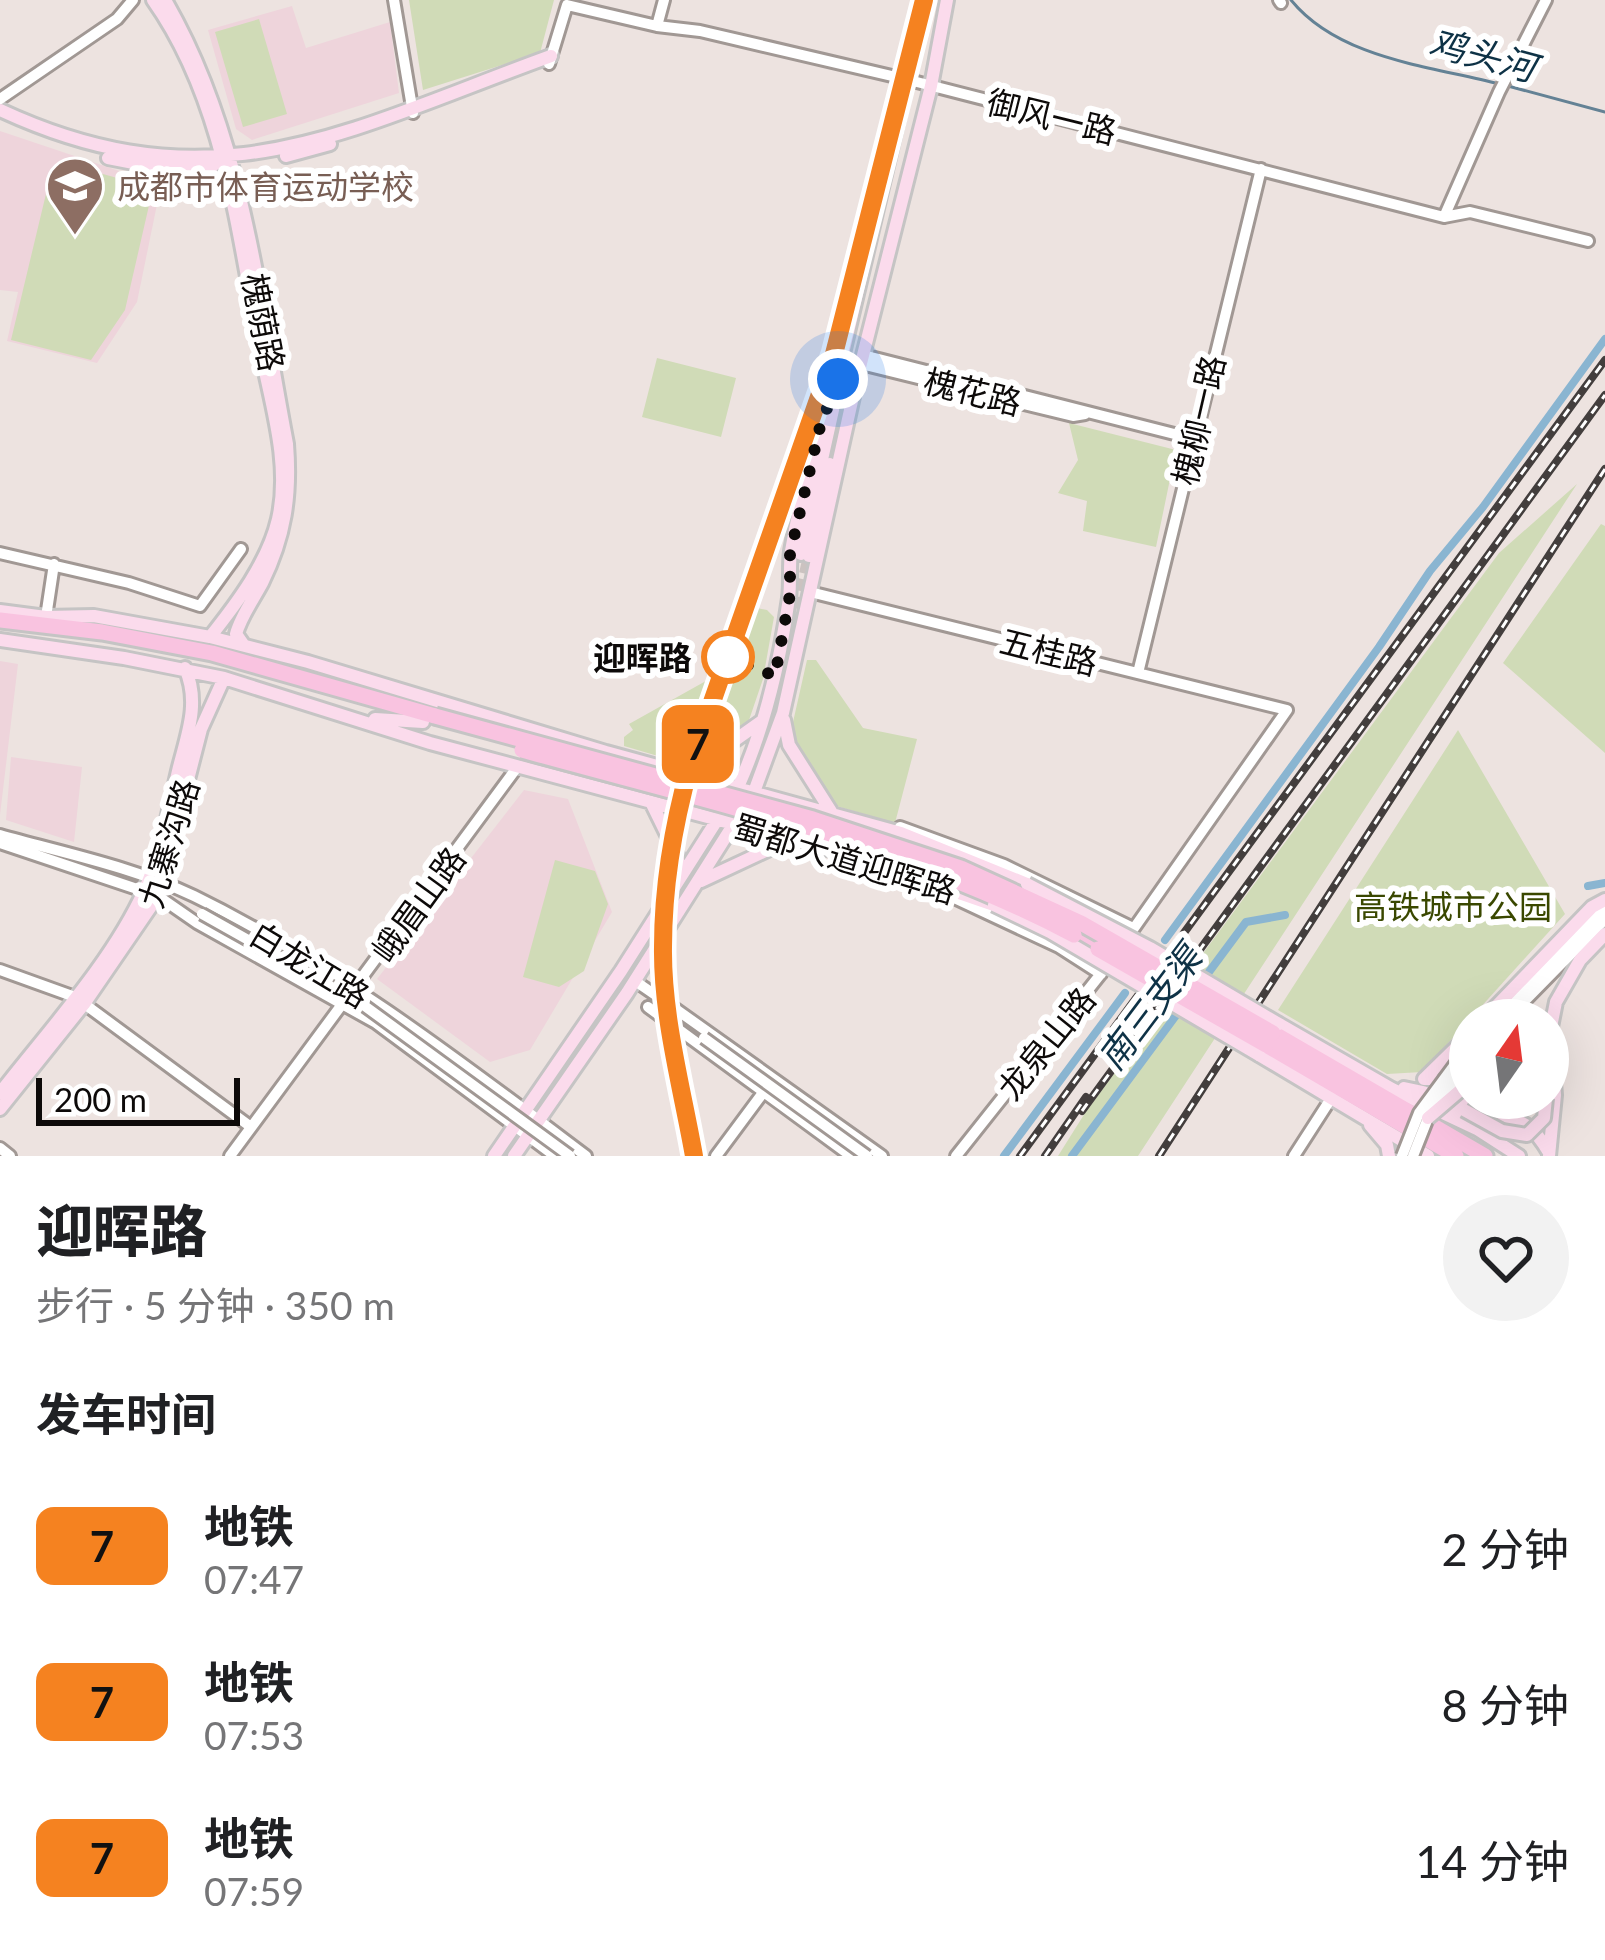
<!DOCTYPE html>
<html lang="zh">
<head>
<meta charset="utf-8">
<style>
	:root { --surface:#fff; --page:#f2f2f2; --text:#202124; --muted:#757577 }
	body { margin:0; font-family:Lato,"Noto Sans SC",sans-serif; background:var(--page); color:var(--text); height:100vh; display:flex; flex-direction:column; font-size:45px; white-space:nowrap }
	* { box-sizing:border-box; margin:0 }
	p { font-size:39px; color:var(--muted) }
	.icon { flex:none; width:66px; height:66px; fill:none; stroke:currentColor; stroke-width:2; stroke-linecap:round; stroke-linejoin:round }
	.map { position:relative; height:1156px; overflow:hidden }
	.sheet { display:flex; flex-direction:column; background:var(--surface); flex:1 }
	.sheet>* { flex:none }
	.badge { padding:0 24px; border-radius:18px; font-size:42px; line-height:78px }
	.needle { width:78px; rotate:14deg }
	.buttons { position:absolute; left:1449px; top:999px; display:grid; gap:24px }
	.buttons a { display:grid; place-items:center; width:120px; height:120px; border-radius:50%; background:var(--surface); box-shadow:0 12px 48px #0002; font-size:60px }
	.scale { position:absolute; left:36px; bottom:30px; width:204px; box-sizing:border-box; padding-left:12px; border:6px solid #0d0a09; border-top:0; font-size:33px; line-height:42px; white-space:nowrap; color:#0d0a09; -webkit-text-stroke:9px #fff; paint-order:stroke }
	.you { position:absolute; width:60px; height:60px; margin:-30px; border:9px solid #fff; border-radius:50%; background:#1a73e8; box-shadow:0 0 0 18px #1a73e833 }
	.map>.badge { position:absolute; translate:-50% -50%; box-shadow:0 0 0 6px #fff }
	h2 { padding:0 36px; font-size:45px; line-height:108px }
	.round { display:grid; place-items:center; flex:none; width:126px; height:126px; border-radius:63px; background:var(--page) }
	.headline { display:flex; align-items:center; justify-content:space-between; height:204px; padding:0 36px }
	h1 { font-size:57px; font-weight:800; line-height:90px }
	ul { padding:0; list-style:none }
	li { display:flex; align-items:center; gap:36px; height:156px; padding:0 36px }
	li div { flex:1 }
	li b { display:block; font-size:45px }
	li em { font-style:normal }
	li .badge { min-width:132px; font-weight:700; text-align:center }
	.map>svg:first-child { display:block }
	.education { fill:#eed4db }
	.green { fill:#d0dbb7 }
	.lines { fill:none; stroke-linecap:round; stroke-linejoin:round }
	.stream { stroke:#648295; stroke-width:3 }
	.canal { stroke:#8ab5d1; stroke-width:8 }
	.major-tunnel { stroke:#cbc2c0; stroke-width:12; stroke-dasharray:12 6; stroke-linecap:butt }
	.minor-casing { stroke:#a19894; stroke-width:16 }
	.major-casing { stroke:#c5c4c4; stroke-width:18 }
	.highway-casing { stroke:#c5c4c4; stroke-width:21 }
	.minor { stroke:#fff; stroke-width:10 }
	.major { stroke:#fbdbec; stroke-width:12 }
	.highway { stroke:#f9c3e0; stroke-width:15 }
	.rail-casing { stroke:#433e3d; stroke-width:8 }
	.rail { stroke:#fff; stroke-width:3; stroke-dasharray:9; stroke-linecap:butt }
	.minor-bridge-casing { stroke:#a19894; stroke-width:16; stroke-linecap:butt }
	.major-bridge-casing { stroke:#c5c4c4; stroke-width:18; stroke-linecap:butt }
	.highway-bridge-casing { stroke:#c5c4c4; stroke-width:21; stroke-linecap:butt }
	.minor-bridge { stroke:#fff; stroke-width:10 }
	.major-bridge { stroke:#fbdbec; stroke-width:12 }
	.highway-bridge { stroke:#f9c3e0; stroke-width:15 }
	.line-casing { stroke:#fff; stroke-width:27 }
	.line { stroke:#f58220; stroke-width:18 }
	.walk { stroke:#0d0a09; stroke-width:12; stroke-dasharray:0 21.6 }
	.stop-dot { fill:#fff; stroke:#f58220; stroke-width:6 }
	.labels { text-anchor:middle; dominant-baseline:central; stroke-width:12; stroke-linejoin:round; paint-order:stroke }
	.street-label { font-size:33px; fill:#0d0a09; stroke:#fff }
	.education-label { font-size:33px; fill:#785e54; stroke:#fff; text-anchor:start }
	.stop-label { font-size:33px; font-weight:bold; fill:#0d0a09; stroke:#fff; text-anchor:end }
	.park-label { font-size:33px; fill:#3a4800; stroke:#fff }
	.water-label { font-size:36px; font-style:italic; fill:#0e3246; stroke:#fff }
</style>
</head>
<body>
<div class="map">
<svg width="1605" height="1156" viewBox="0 0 1605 1156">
	<rect width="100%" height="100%" fill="#ede3e0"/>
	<path class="education" d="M292 6 306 48 390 22 399 93 252 140 236 129 208 30Z
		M0 131 161 185 137 302 97 363 7 341 18 292 0 290Z
		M0 661 18 664 0 815Z
		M11 757 82 767 74 842 6 820Z
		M524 790 568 799 612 912 530 1050 490 1062 377 979Z"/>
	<path class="green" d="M409 0H554L540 53 423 90Z
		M259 19 287 114 243 127 215 32Z
		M85 169 153 188 125 310 91 360 11 340 51 173Z
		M657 358 736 378 721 437 642 417Z
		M1069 423 1176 450 1156 547 1083 531 1087 501 1058 493 1078 460Z
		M1577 484 1138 1156H1058L1085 1113 1499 553Z
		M1601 524 1605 526V753L1503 663Z
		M757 608 767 610 774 617 763 679 747 726 696 762 685 764 624 746V737L633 730 629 724 738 663Z
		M807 660H816L863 728 917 739 895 823 836 806 793 743 791 731Z
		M1458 730 1565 914 1422 1072 1387 1074 1278 1010Z
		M555 860 595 871 608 904 584 971 559 987 523 977Z"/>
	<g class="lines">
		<path class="stream" d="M1291 0C1339 59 1430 66 1499 84
			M1508 86 1605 112"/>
		<path class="canal" d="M1588 886 1605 883
			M1165 940 1379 647 1430 571 1483 507 1605 339
			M1203 980 1246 922 1285 915
			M1004 1156 1125 993
			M1072 1156 1183 1006"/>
		<path class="major-tunnel" d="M741 798 773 716 809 556
			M541 1098 567 1061"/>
		<defs>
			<path id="minor" d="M394 0 413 113
				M1279 0 1281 3
				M657 26 664 0
				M549 64 567 5 657 26 700 31 909 80 1444 217 1470 212 1588 241
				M0 99 117 19 133 0
				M1444 217 1499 92 1546 0
				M863 355 1194 439
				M861 364 1073 416 1085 414
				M0 553 129 583 200 606 241 549
				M810 592 1287 710 1125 941
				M46 617 54 564
				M1138 673 1261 169
				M900 827 1004 865 1133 928
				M0 835C64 853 134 867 194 896 335 965 461 1062 586 1156
				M0 843 158 896 197 923 376 1023 555 1156
				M950 896 1059 947 1101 974
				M0 970 75 997 251 1127
				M635 981 667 1003
				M663 1000 882 1156
				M648 1007 851 1156
				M1494 1020 1605 908
				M1506 1020 1605 919
				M0 1148 10 1156
				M230 1156 518 766
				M716 1156 768 1086
				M956 1156 1111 961
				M1294 1156 1332 1097"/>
			<path id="major" d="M153 0C224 100 237 230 260 347 270 401 291 463 278 519 268 562 237 603 210 637
				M165 0C243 134 258 294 287 444 291 496 285 536 262 583 253 600 241 616 236 634L243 644
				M0 110C215 210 347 130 551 56
				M286 156 330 144
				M108 158 144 165 213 166
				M801 554 833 410
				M809 556 830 464
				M0 611 46 617 94 616 210 637 308 662 606 752 901 833 1027 884
				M0 640 124 658 224 678 430 743 843 853 994 905
				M375 719 423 722
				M784 720 789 745 832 813
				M677 767 700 765 762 721
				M651 802 677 855 681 874
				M701 881 791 839
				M1483 1020 1592 907 1605 900
				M1279 1024 1392 1089 1477 1129 1519 1156
				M1259 1055 1428 1156
				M1424 1079H1433C1450 1089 1467 1100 1485 1108 1518 1123 1528 1117 1548 1151
				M1424 1079 1470 1034
				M1404 1088 1423 1092 1464 1110
				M0 1093C48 1031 112 962 144 891 162 852 169 808 179 767 188 732 200 702 185 668
				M0 1109 84 1004 158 896 201 729 224 678
				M1370 1125 1387 1145 1389 1156
				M494 1156 621 971 738 787C765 727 780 662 789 598 791 582 789 566 791 551 801 493 818 434 837 379L926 0
				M514 1156 627 993 754 792 783 713 856 383 931 86 947 0
				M1549 1156 1555 1095 1550 1032 1556 1002 1580 960 1605 934"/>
			<path id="highway" d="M0 620 102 632 212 653 435 716
				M1061 931 1098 949
				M1273 1033 1485 1156
				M1266 1045 1456 1156"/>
		</defs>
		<use href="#minor" class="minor-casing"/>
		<use href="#major" class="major-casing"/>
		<use href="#highway" class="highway-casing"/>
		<use href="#minor" class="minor"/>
		<use href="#major" class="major"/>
		<use href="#highway" class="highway"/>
		<defs>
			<path id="rail" d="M1082 1111 1605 395
				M1020 1156 1605 360
				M1045 1156 1086 1097
				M1159 1156 1605 469"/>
		</defs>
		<use href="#rail" class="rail-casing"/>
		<use href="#rail" class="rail"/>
		<defs>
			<path id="minor-bridge" d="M202 914 362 1004 570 1156
				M704 1038 867 1156
				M1402 1156 1419 1113 1470 1044
				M1413 1156 1428 1118 1470 1059"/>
			<path id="major-bridge" d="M1027 884 1150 948 1279 1024
				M994 905 1050 932 1259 1055
				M1464 1110 1502 1131 1527 1135 1544 1118 1546 1098
				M1428 1118 1470 1082"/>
			<path id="highway-bridge" d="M435 716 813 819 961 868 1081 923 1273 1033
				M522 750C709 802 901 844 1074 935
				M1098 949 1266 1045"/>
		</defs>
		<use href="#minor-bridge" class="minor-bridge-casing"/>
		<use href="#major-bridge" class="major-bridge-casing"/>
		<use href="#highway-bridge" class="highway-bridge-casing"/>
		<use href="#minor-bridge" class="minor-bridge"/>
		<use href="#major-bridge" class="major-bridge"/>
		<use href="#highway-bridge" class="highway-bridge"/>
	</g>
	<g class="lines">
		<defs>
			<path id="line" d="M694 1156C682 1088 662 1016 663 947 663 884 673 826 690 765L834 354 924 0"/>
		</defs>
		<use href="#line" class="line-casing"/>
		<use href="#line" class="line"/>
		<path class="walk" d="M728 657 775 676 790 594V554L820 427 838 379"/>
	</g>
	<defs>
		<symbol id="university-pin" viewBox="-11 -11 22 30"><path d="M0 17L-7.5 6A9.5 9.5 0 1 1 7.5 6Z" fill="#8d6e63" stroke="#fff"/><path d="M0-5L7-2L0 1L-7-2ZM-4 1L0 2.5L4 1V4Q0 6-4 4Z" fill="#fff"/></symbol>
	</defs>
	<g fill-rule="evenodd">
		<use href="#university-pin" x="42" y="153" width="66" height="90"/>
	</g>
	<circle class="stop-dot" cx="728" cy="657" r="24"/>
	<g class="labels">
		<g class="street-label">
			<text transform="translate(1052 116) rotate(14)">御风一路</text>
			<text transform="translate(264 322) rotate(79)">槐荫路</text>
			<text transform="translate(973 391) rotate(14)">槐花路</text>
			<text transform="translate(1198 420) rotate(-77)">槐柳一路</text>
			<text transform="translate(1049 651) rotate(14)">五桂路</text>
			<text transform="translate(168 843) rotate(-73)">九寨沟路</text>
			<text transform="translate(845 858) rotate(17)">蜀都大道迎晖路</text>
			<text transform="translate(418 904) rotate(-54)">峨眉山路</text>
			<text transform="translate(310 964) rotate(31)">白龙江路</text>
			<text transform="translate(1046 1043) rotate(-51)">龙泉山路</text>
		</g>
		<g class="education-label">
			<text x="117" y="186">成都市体育运动学校</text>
		</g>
		<g class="stop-label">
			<text x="692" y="657">迎晖路</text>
		</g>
		<g class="park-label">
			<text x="1453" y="906">高铁城市公园</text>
		</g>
		<g class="water-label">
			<text transform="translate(1483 54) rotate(15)">鸡头河</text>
			<text transform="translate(1149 1007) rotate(-53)">南三支渠</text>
		</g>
	</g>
</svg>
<div class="buttons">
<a><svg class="needle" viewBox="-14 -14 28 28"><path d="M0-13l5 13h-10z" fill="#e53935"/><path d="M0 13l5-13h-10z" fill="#757577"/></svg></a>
</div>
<div class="scale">200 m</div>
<div class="you" style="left:838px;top:379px"></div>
<b class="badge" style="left:698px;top:744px;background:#f58220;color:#111">7</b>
</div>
<section class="sheet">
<div class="headline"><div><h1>迎晖路</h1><p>步行 · 5 分钟 · 350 m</p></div><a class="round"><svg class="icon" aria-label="heart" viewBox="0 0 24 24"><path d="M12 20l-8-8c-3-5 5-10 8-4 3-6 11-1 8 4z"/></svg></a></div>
<h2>发车时间</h2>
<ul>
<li><span class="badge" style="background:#f58220;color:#111">7</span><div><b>地铁</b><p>07:47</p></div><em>2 分钟</em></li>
<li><span class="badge" style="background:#f58220;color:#111">7</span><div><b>地铁</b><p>07:53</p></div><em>8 分钟</em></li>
<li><span class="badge" style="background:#f58220;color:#111">7</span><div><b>地铁</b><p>07:59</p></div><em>14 分钟</em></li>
</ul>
</section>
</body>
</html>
